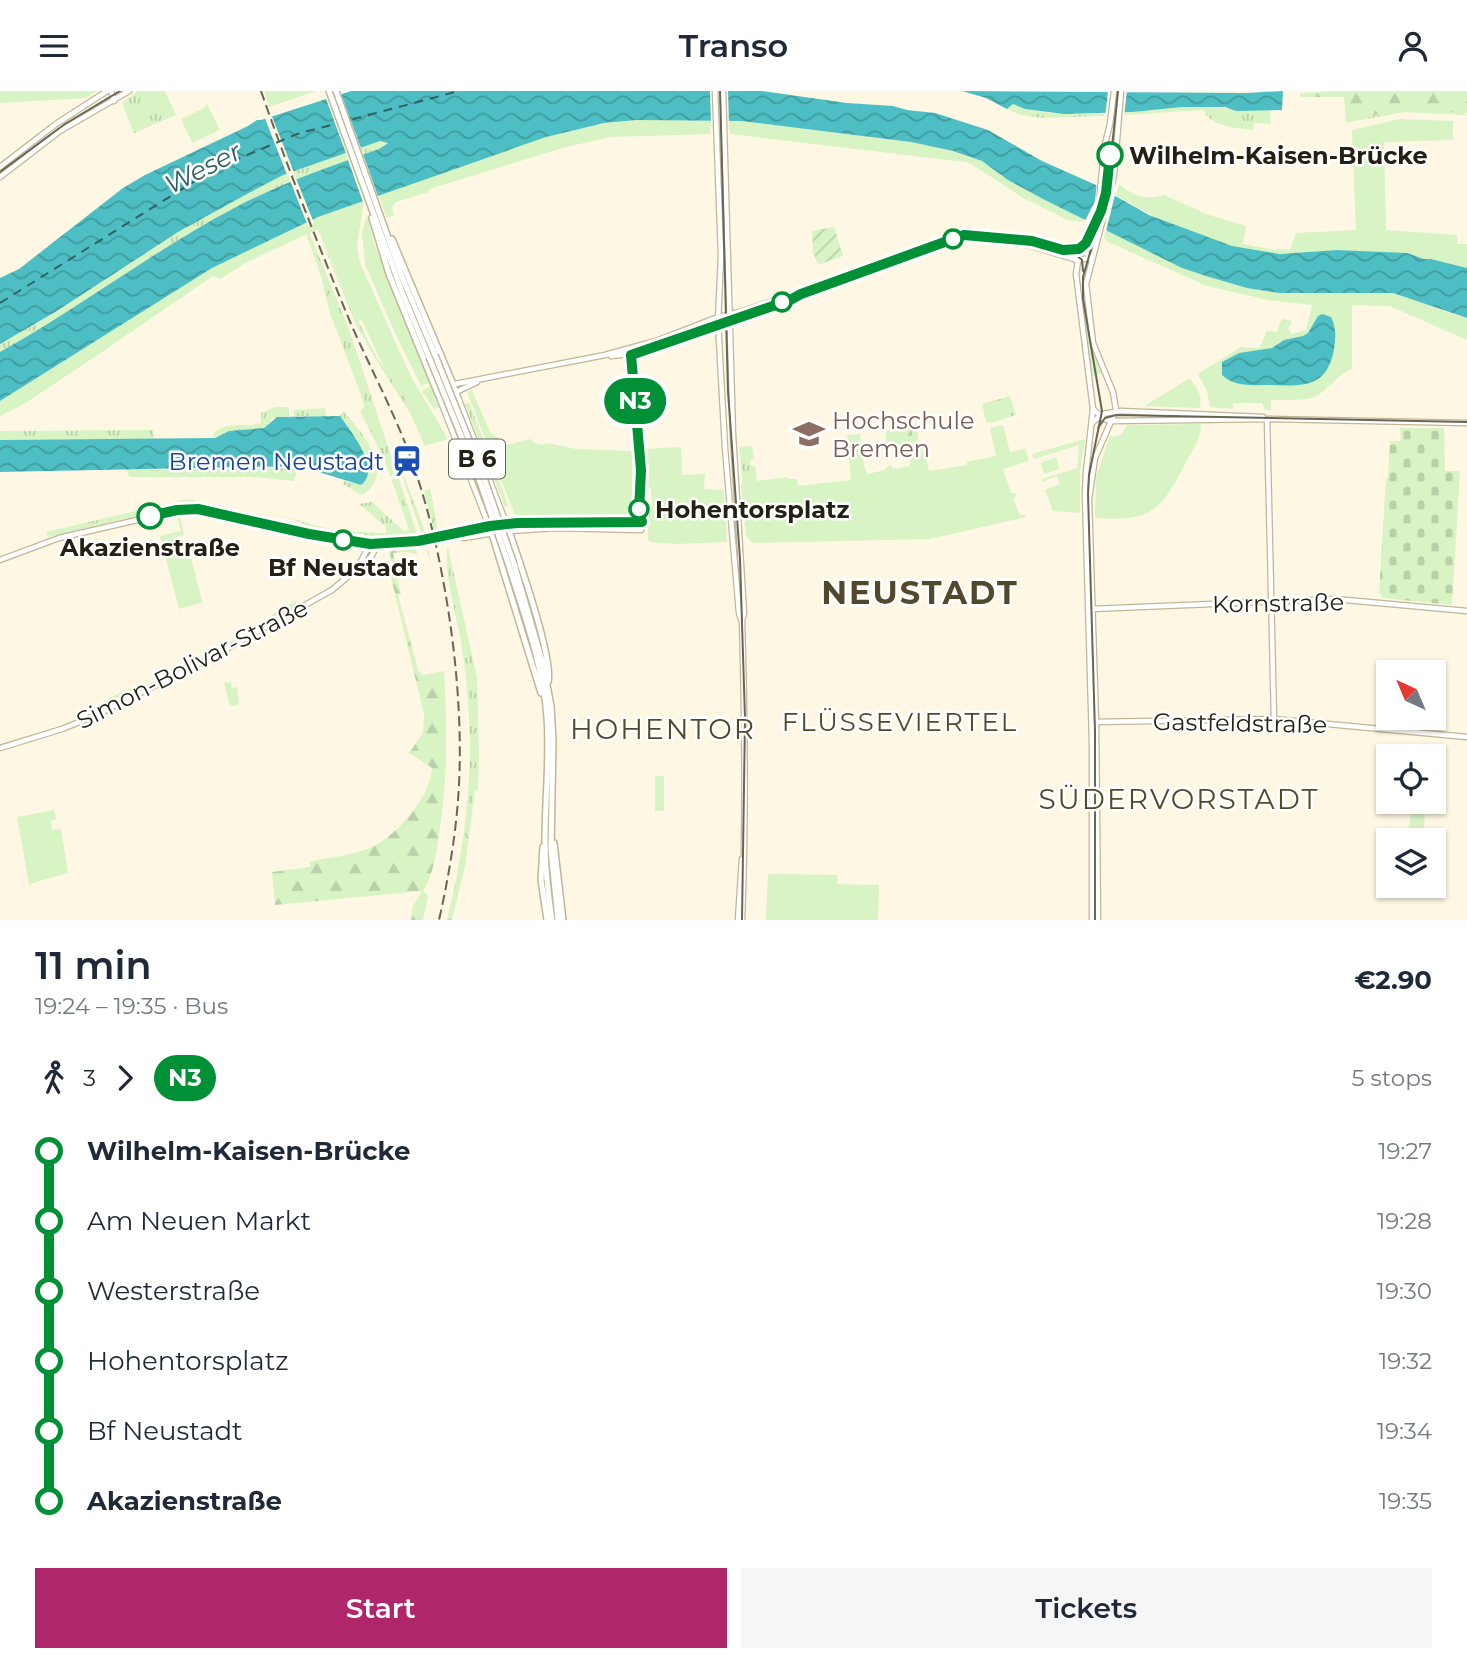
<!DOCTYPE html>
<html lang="en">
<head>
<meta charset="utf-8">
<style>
	:root { --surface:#fff; --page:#f6f6f7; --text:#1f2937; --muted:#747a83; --accent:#af276a }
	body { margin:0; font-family:Montserrat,sans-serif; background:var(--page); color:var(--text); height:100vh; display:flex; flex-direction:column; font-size:26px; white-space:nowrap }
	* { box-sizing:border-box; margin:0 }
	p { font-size:23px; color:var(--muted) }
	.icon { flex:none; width:38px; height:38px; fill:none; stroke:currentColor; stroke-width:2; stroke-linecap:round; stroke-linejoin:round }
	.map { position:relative; height:829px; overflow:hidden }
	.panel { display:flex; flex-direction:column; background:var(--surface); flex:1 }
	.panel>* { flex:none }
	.badge { padding:0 14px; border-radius:23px; font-size:24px; line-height:46px }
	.needle { width:46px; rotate:316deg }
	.controls { position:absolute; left:1376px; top:569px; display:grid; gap:14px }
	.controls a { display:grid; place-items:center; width:70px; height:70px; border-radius:0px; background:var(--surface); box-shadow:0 2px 5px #0004; font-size:35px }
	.map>.badge { position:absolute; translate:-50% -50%; box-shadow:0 0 0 4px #fff }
	.legs { display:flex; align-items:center; gap:10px; height:77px; padding:0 35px; font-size:23px }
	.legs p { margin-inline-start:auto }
	.headline { display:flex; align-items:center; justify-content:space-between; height:119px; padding:0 35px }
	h1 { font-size:38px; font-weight:600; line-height:52px }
	.button { display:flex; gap:14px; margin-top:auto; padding:14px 35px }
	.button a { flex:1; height:80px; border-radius:0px; background:var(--accent); color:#fff; font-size:28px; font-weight:600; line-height:80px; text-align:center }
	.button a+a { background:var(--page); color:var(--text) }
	ul { padding:0 35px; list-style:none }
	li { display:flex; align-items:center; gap:24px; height:70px; font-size:26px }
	li i { display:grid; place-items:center; width:10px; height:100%; margin:0 9px; background:currentColor }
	li i::after { content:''; width:18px; height:18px; margin:-9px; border:5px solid; border-radius:50%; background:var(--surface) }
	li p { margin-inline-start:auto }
	li:first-child i { background:linear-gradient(#0000 50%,currentColor 0) }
	li:last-child i { background:linear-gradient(currentColor 50%,#0000 0) }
	header { display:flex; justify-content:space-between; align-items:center; height:91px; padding:0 35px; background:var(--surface); font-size:32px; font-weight:600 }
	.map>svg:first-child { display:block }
	.grass { fill:url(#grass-tufts) }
	.forest { fill:url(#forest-firs) }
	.cemetery { fill:url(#cemetery-stones) }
	.park { fill:#d8f3c4 }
	.garden { fill:url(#garden-furrows) }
	.water { fill:url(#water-waves) }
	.pier { fill:#fef7e3 }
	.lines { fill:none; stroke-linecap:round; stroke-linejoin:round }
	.ferry { stroke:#306062; stroke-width:2; stroke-dasharray:9 7; stroke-linecap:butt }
	.tertiary-casing { stroke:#c1b696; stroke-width:7 }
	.secondary-casing { stroke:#c1b696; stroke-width:7 }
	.trunk-casing { stroke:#c1b696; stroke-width:8 }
	.tertiary { stroke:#fff; stroke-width:4.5 }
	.secondary { stroke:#fff; stroke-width:4.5 }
	.trunk { stroke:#fff; stroke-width:5 }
	.tram { stroke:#696455; stroke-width:2 }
	.rail { stroke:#696455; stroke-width:2; stroke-dasharray:10 5; stroke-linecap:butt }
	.trunk-bridge-casing { stroke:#c1b696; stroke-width:8; stroke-linecap:butt }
	.trunk-bridge { stroke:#fff; stroke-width:5 }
	.line-1-casing { stroke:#fff; stroke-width:16 }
	.line-1 { stroke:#009035; stroke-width:10 }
	.stop-1-dot { fill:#fff; stroke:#009035; stroke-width:3.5 }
	.labels { text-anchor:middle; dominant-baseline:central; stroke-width:5; stroke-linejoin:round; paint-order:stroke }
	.shield { fill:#fff; stroke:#66635a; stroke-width:2 }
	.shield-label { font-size:23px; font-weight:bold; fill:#242013 }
	.stop-label { font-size:24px; font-weight:bold; fill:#242013; stroke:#fff; text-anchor:start }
	.education-label { font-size:24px; fill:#785e54; stroke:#fff; text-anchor:start }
	.transit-label { font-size:24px; fill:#164399; stroke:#fff; text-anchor:end }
	.street-label { font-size:24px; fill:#242013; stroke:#fff }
	.water-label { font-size:26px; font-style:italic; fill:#306062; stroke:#fff }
	.neighbourhood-label { font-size:26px; letter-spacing:2px; fill:#52492c; stroke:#fff }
	.quarter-label { font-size:28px; letter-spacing:2px; fill:#52492c; stroke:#fff }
	.district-label { font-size:32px; font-weight:bold; letter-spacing:2px; fill:#52492c; stroke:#fff }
</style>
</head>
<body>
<header><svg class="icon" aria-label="menu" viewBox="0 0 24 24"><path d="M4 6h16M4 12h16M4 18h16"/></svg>Transo<svg class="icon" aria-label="person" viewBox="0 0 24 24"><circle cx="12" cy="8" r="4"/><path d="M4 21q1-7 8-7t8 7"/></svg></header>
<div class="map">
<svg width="1467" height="829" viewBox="0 0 1467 829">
	<defs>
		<pattern id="grass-tufts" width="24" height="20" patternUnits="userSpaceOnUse" patternTransform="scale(1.75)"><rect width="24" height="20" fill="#d8f3c4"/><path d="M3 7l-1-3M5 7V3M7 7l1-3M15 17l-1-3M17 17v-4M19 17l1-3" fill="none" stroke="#b9d0a8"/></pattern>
		<pattern id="forest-firs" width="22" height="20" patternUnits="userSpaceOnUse" patternTransform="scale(1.75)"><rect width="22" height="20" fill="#d8f3c4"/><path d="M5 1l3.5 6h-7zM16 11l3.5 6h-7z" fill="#b9d0a8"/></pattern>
		<pattern id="cemetery-stones" width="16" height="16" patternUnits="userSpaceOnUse" patternTransform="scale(1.75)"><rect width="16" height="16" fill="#d8f3c4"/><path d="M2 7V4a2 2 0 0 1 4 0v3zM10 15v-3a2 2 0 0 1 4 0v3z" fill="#b9d0a8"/></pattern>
		<pattern id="garden-furrows" width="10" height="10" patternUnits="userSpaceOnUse" patternTransform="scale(1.75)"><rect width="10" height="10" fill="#d8f3c4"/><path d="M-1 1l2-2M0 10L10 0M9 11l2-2" fill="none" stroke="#b9d0a8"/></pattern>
		<pattern id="water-waves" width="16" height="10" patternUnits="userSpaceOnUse" patternTransform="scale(1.75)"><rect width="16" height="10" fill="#4dbfc4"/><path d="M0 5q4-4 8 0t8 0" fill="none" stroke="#409b9e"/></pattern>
	</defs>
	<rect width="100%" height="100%" fill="#fef7e3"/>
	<path class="grass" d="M138 0H165L176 24 134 42 122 12Z
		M1013 13C1042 25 1074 23 1104 23V25L1043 27 1021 24 1007 18Z
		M1182 16 1270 19 1271 33 1254 32 1253 39C1236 37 1211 36 1203 19L1124 24 1125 22Z
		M1401 17 1463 21 1467 24 1405 21 1349 31Z
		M380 50 388 51 379 58C331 75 282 92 236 116 154 159 81 216 0 261V253L58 220 178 141 247 103 283 84Z
		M317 138 358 230 377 267 410 314 422 336 428 354 425 355 410 322 373 264 356 234Z
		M309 141 350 241 417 443 385 448 340 444 312 439 300 431 264 420 336 440 386 442V436L359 413 372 411 404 440 409 439 385 370 360 320 364 316 363 309 330 222 321 185 307 145Z
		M1079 178H1081L1079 191 1083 192 1090 249 1103 282 1092 285 1080 204Z
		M1010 305 1016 324 991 332 986 331 982 313Z
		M469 311 503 400 508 415 505 416 465 313Z
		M275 316H289V325L273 327 264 337 229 340 213 347 214 342C228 329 246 338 261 332V322Z
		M325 317 326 325H294V319Z
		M343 320C362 341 398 382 362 404L343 393 344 390 361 394 357 349 340 325Z
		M153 339 154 348 0 349V340Z
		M390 348 423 435 430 468Z
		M752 355 754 368 750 369V375H755L757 391 743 394 739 356Z
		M298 377 294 390 257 386H133L129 385 126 378 151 379Z
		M430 398 436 427 439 458 424 400Z
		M188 408 223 415 292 434 204 413H187L48 446 46 441Z
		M448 456 477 587 479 663 478 699 475 700 465 775 452 829H447C465 756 474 685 468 610 466 585 463 559 458 535 454 517 443 472 448 456Z
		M295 510 299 515 275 528 270 525Z
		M231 591 232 597 237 596 239 614 230 615 224 592Z
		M139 593 140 601 109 614 107 608Z"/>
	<path class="forest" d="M1334 0H1467V22L1401 17 1346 32 1344 6H1300V2Z
		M913 333 911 358 903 354 887 357 886 340Z
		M414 457 418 464 407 461 393 462 401 503 398 504 418 579 423 584 444 580C447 635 448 688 439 743 436 763 434 782 423 800L428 805 423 829H411L413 815 422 800 275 814 272 781 310 776V770C328 767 347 765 365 759 394 749 430 708 432 677L409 662 423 642 424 623 389 478 392 473 389 459Z"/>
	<path class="cemetery" d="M1400 337H1444L1445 380H1460L1452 514 1382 507V503H1379L1386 387H1388L1390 350H1401Z"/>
	<path class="park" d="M0 0H97L86 7 0 12Z
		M264 0H316L269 16Z
		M207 13 220 39 192 52 181 28 204 17Z
		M1400 28 1453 30V49L1384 51 1386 139 1457 144V153H1467V177C1423 166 1381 158 1335 160 1310 160 1286 165 1260 161 1212 154 1158 129 1116 104L1119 93C1132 104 1147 110 1164 104L1209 124 1246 135 1243 153 1274 159 1290 158 1296 142 1356 139 1352 39Z
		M636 29 741 30 911 51 953 60 982 70 1008 89 1086 128 1080 131 1068 129 1025 108 970 72 964 71 730 43 729 35H710V43L611 46 566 56 429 98 428 101 396 111 392 116 394 124 387 127 379 105C461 76 548 35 636 29Z
		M364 110 357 154 360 172 411 286 448 348 428 354 422 336 410 314 384 277 362 229 358 230 318 138 245 172 220 188 213 185 96 265 24 313 0 325V310L212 177 318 126Z
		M367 124 374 152 431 291 421 295 395 242 365 173 362 142Z
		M1106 138C1161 167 1219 197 1282 202 1318 204 1355 197 1390 202 1416 206 1441 222 1467 227V249L1390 215 1352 214V278C1337 282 1328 302 1311 307 1300 310 1284 308 1271 309V319H1265L1262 312H1233V318L1210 316 1207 300 1198 283 1241 256 1259 257 1267 240 1277 241 1280 231 1283 228 1292 230 1288 237 1292 243 1306 239 1312 214 1268 209 1207 195 1106 150 1104 146Z
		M1190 287C1196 296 1204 306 1199 317L1144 315Z
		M432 294 441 316 434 318 422 300Z
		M472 299 490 341 507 354 531 348 534 352 542 354 546 352 576 358 632 360 633 420 630 426 515 424 467 301Z
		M917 332 919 354H922L929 380 967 374V371L996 365 990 337 1003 334 1010 361 1025 358 1029 370 1003 378 1011 402H1016L1017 405 1013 407 1020 424H1025L1026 426 930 448 753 452 746 445 741 392 788 386 789 388H797L798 395 851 389 847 344 860 343 864 375 868 383 884 379 890 374 893 378 910 375 913 333Z
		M1201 333C1201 349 1192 359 1185 373 1160 422 1151 430 1095 427L1096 387 1109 346 1121 344 1127 334H1133Z
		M1085 348 1080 379V422L1053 420 1045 399 1060 393 1057 385 1042 391V388L1077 377 1079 354 1034 368 1032 363Z
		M681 356 682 384 705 383 704 398 724 399 727 451 676 453 650 451 648 448V426L652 414 651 398 648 396 645 358Z
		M1056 366 1060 378 1044 383 1041 372Z
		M177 425H180L184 444 178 445 182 464 190 463 202 510 201 512 179 518 160 445 181 440Z
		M655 685H664V720H655Z
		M1412 711H1426L1423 745 1411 744 1408 749H1404L1409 741Z
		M54 719 56 728 51 730 52 739 61 738 68 782 29 793 17 726Z
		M768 783 837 784V793L879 794 878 829H766Z"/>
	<path class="garden" d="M834 136 843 165 818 174 813 161 812 140Z"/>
	<path class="water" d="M351 0H762L847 12 893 15 907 19 935 22 988 39 1042 70 1096 94 1149 124 1232 155 1280 163 1337 159 1407 162 1424 168H1431L1467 177V227L1393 202H1279L1247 197 1209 186 1182 177 1043 108 1008 89 982 70 953 60 911 51 741 30 636 29 604 32 546 46 318 126 212 177 0 310V261C81 216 154 159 236 116 282 92 331 75 379 58L388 52 380 50 283 84 247 103 178 141 57 220 0 253V187L19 178 123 97 145 84 248 35 257 29H261Z
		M962 0 1247 2 1283 0 1282 19 1236 20 1225 16H1182L1133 21 1064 23 1025 18 1013 13 1007 18 986 7Z
		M1322 223 1331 226C1336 236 1336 247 1334 258 1327 298 1302 295 1268 294 1251 294 1235 296 1222 284V271L1239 262 1272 257 1284 249 1303 245 1308 242 1318 225Z
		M340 325C351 341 382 378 361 394L299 375 0 381V349L215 347 229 340 264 337 277 326Z"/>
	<path class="pier" d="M340 0 362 60 347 65 325 5Z
		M710 0H728L729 34H711Z
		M1108 0H1127L1124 25 1105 27Z
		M271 23 295 84 288 86 264 25Z
		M362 60 379 108 364 114 347 66Z
		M295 85 314 132 308 135 289 87Z
		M1097 90 1116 100 1106 140 1085 130 1095 110Z"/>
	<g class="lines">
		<path class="ferry" d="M0 212 214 78 297 43 459 0"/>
		<defs>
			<path id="tertiary" d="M111 0 114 10
				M0 76 56 33 107 0
				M0 86 60 40 129 0
				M1093 318 1104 328 1112 330 1267 328 1467 332
				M1267 328 1274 628
				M1092 332 1102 323 1121 320 1263 326
				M641 390 639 421 641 430
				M509 440 556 437 641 439 644 401 631 260
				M454 443 464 447 493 442
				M0 469 59 447 189 417C251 421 309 450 372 453 413 455 452 440 493 435 541 428 593 430 642 431
				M359 474 370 453
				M1091 518 1335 508 1467 520
				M1093 631 1274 628 1467 646
				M0 657 62 638 94 625 214 565 332 499 371 466 378 453"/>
			<path id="secondary" d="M715 0 721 164 718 231 725 357 739 522 742 531C745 630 746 730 742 829
				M723 0 733 344 744 522 742 530
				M611 265 643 262 964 148 1028 154 1077 169 1091 167
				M453 293 509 440
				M450 294 605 264 656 250 718 226 740 221 812 196 967 140 1029 147 1060 155 1080 157 1092 167
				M456 301 477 291
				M438 303 492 443
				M738 829 742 768
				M1092 829V652L1085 403 1086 381 1093 318 1076 183 1080 157 1099 114 1104 57 1110 33 1114 0
				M1098 829 1096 631 1089 408 1095 367 1116 319 1113 301 1093 252 1086 193 1114 85 1121 0"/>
			<path id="trunk" d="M329 0 402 201 429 266
				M336 0 402 186 435 264
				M372 127 389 183 438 303
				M392 148 453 293
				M509 440C519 469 554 568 548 591
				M492 443 541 602
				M514 473 543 573 551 615 553 650 551 759 558 829
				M509 475C524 524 543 574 547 626 550 667 545 708 545 749 545 776 548 803 552 829
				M554 752 563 829
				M543 756 541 789 547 829"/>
		</defs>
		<use href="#tertiary" class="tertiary-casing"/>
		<use href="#secondary" class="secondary-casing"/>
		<use href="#trunk" class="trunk-casing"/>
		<use href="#tertiary" class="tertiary"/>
		<use href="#secondary" class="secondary"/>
		<use href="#trunk" class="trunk"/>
		<path class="tram" d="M720 0 728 300 740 468 745 628 742 829
			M0 81 65 33 120 0
			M725 239 730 229 739 224 965 143 1033 150 1074 162 1082 169 1083 180
			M1098 337 1105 327 1116 324 1467 331
			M1095 829V640L1088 403 1089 384 1102 320 1083 208V186L1107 103 1118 0"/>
		<path class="rail" d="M261 0C288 78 319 156 351 233 372 281 398 328 415 379 447 473 466 609 458 709 455 749 448 789 439 829"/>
		<defs>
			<path id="trunk-bridge" d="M435 264 482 381 514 473
				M429 266 480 391 509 475"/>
		</defs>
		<use href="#trunk-bridge" class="trunk-bridge-casing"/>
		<use href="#trunk-bridge" class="trunk-bridge"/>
	</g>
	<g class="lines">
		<defs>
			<path id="line-1" d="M150 425 177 419 198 418 309 443 370 453 418 450 490 435 517 432 642 431 639 421 641 379 631 264 790 209 801 203 964 144 1032 150 1063 159 1079 158 1086 152 1101 120 1106 102 1110 64"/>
		</defs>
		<use href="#line-1" class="line-1-casing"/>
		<use href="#line-1" class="line-1"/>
	</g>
	<defs>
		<symbol id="university-bare" viewBox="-9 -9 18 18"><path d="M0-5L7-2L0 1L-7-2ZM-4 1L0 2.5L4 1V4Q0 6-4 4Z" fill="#8d6e63" stroke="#fff" stroke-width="2.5" paint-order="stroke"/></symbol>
		<symbol id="station-bare" viewBox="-9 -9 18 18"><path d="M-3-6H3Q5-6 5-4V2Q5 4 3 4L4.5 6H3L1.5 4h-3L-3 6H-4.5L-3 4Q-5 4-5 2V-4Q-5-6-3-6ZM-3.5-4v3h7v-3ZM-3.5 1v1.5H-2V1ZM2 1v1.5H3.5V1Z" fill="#1a4fb4" stroke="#fff" stroke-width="2.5" paint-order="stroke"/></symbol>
	</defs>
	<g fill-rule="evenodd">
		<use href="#university-bare" x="787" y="321" width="44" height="44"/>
		<use href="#station-bare" x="385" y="348" width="44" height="44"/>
	</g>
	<g class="stop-1-dot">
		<circle cx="1110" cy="64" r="12"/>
		<circle cx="953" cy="148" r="9"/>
		<circle cx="782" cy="211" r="9"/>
		<circle cx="639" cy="418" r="9"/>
		<circle cx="150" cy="425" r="12"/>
		<circle cx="343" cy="449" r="9"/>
	</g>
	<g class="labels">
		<rect class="shield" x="449" y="348.5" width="56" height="39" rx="5"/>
		<g class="shield-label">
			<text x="477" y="368">B 6</text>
		</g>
		<g class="stop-label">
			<text x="1129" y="64">Wilhelm-Kaisen-Brücke</text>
			<text x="655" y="418">Hohentorsplatz</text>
			<text x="150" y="456" text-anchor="middle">Akazienstraße</text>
			<text x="343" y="476" text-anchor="middle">Bf Neustadt</text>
		</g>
		<g class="education-label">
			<text x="832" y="329">Hochschule<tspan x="832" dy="28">Bremen</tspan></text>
		</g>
		<g class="transit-label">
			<text x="384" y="370">Bremen Neustadt</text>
		</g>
		<g class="street-label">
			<text transform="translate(1278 512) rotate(-1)">Kornstraße</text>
			<text transform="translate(192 573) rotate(-27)">Simon-Bolivar-Straße</text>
			<text transform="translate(1240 632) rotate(1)">Gastfeldstraße</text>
		</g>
		<g class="water-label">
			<text transform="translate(203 77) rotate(-27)">Weser</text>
		</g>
		<g class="neighbourhood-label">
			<text x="900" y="631">FLÜSSEVIERTEL</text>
		</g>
		<g class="quarter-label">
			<text x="663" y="638">HOHENTOR</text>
			<text x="1179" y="708">SÜDERVORSTADT</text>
		</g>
		<g class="district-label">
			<text x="920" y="501">NEUSTADT</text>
		</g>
	</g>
</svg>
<div class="controls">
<a><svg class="needle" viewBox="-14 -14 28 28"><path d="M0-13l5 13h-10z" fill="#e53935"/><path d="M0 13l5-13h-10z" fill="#747a83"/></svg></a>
<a><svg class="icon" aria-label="locate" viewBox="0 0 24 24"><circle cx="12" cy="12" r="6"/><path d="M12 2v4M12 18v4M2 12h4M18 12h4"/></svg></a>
<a><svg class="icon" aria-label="layers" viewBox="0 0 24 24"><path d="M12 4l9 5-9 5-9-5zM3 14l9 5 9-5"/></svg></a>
</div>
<b class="badge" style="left:635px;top:310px;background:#009035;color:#fff">N3</b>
</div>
<section class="panel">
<div class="headline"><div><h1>11 min</h1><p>19:24 – 19:35 · Bus</p></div><b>€2.90</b></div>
<div class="legs"><svg class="icon" aria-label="walk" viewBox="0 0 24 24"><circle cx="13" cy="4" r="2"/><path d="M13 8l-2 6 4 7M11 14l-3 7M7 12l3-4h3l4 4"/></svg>3<svg class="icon" aria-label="forward" viewBox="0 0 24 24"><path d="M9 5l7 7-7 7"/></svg><b class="badge" style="background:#009035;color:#fff">N3</b><p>5 stops</p></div>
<ul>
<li><i style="color:#009035"></i><b>Wilhelm-Kaisen-Brücke</b><p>19:27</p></li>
<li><i style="color:#009035"></i><span>Am Neuen Markt</span><p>19:28</p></li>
<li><i style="color:#009035"></i><span>Westerstraße</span><p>19:30</p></li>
<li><i style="color:#009035"></i><span>Hohentorsplatz</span><p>19:32</p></li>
<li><i style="color:#009035"></i><span>Bf Neustadt</span><p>19:34</p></li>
<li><i style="color:#009035"></i><b>Akazienstraße</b><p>19:35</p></li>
</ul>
<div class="button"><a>Start</a><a>Tickets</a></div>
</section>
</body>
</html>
